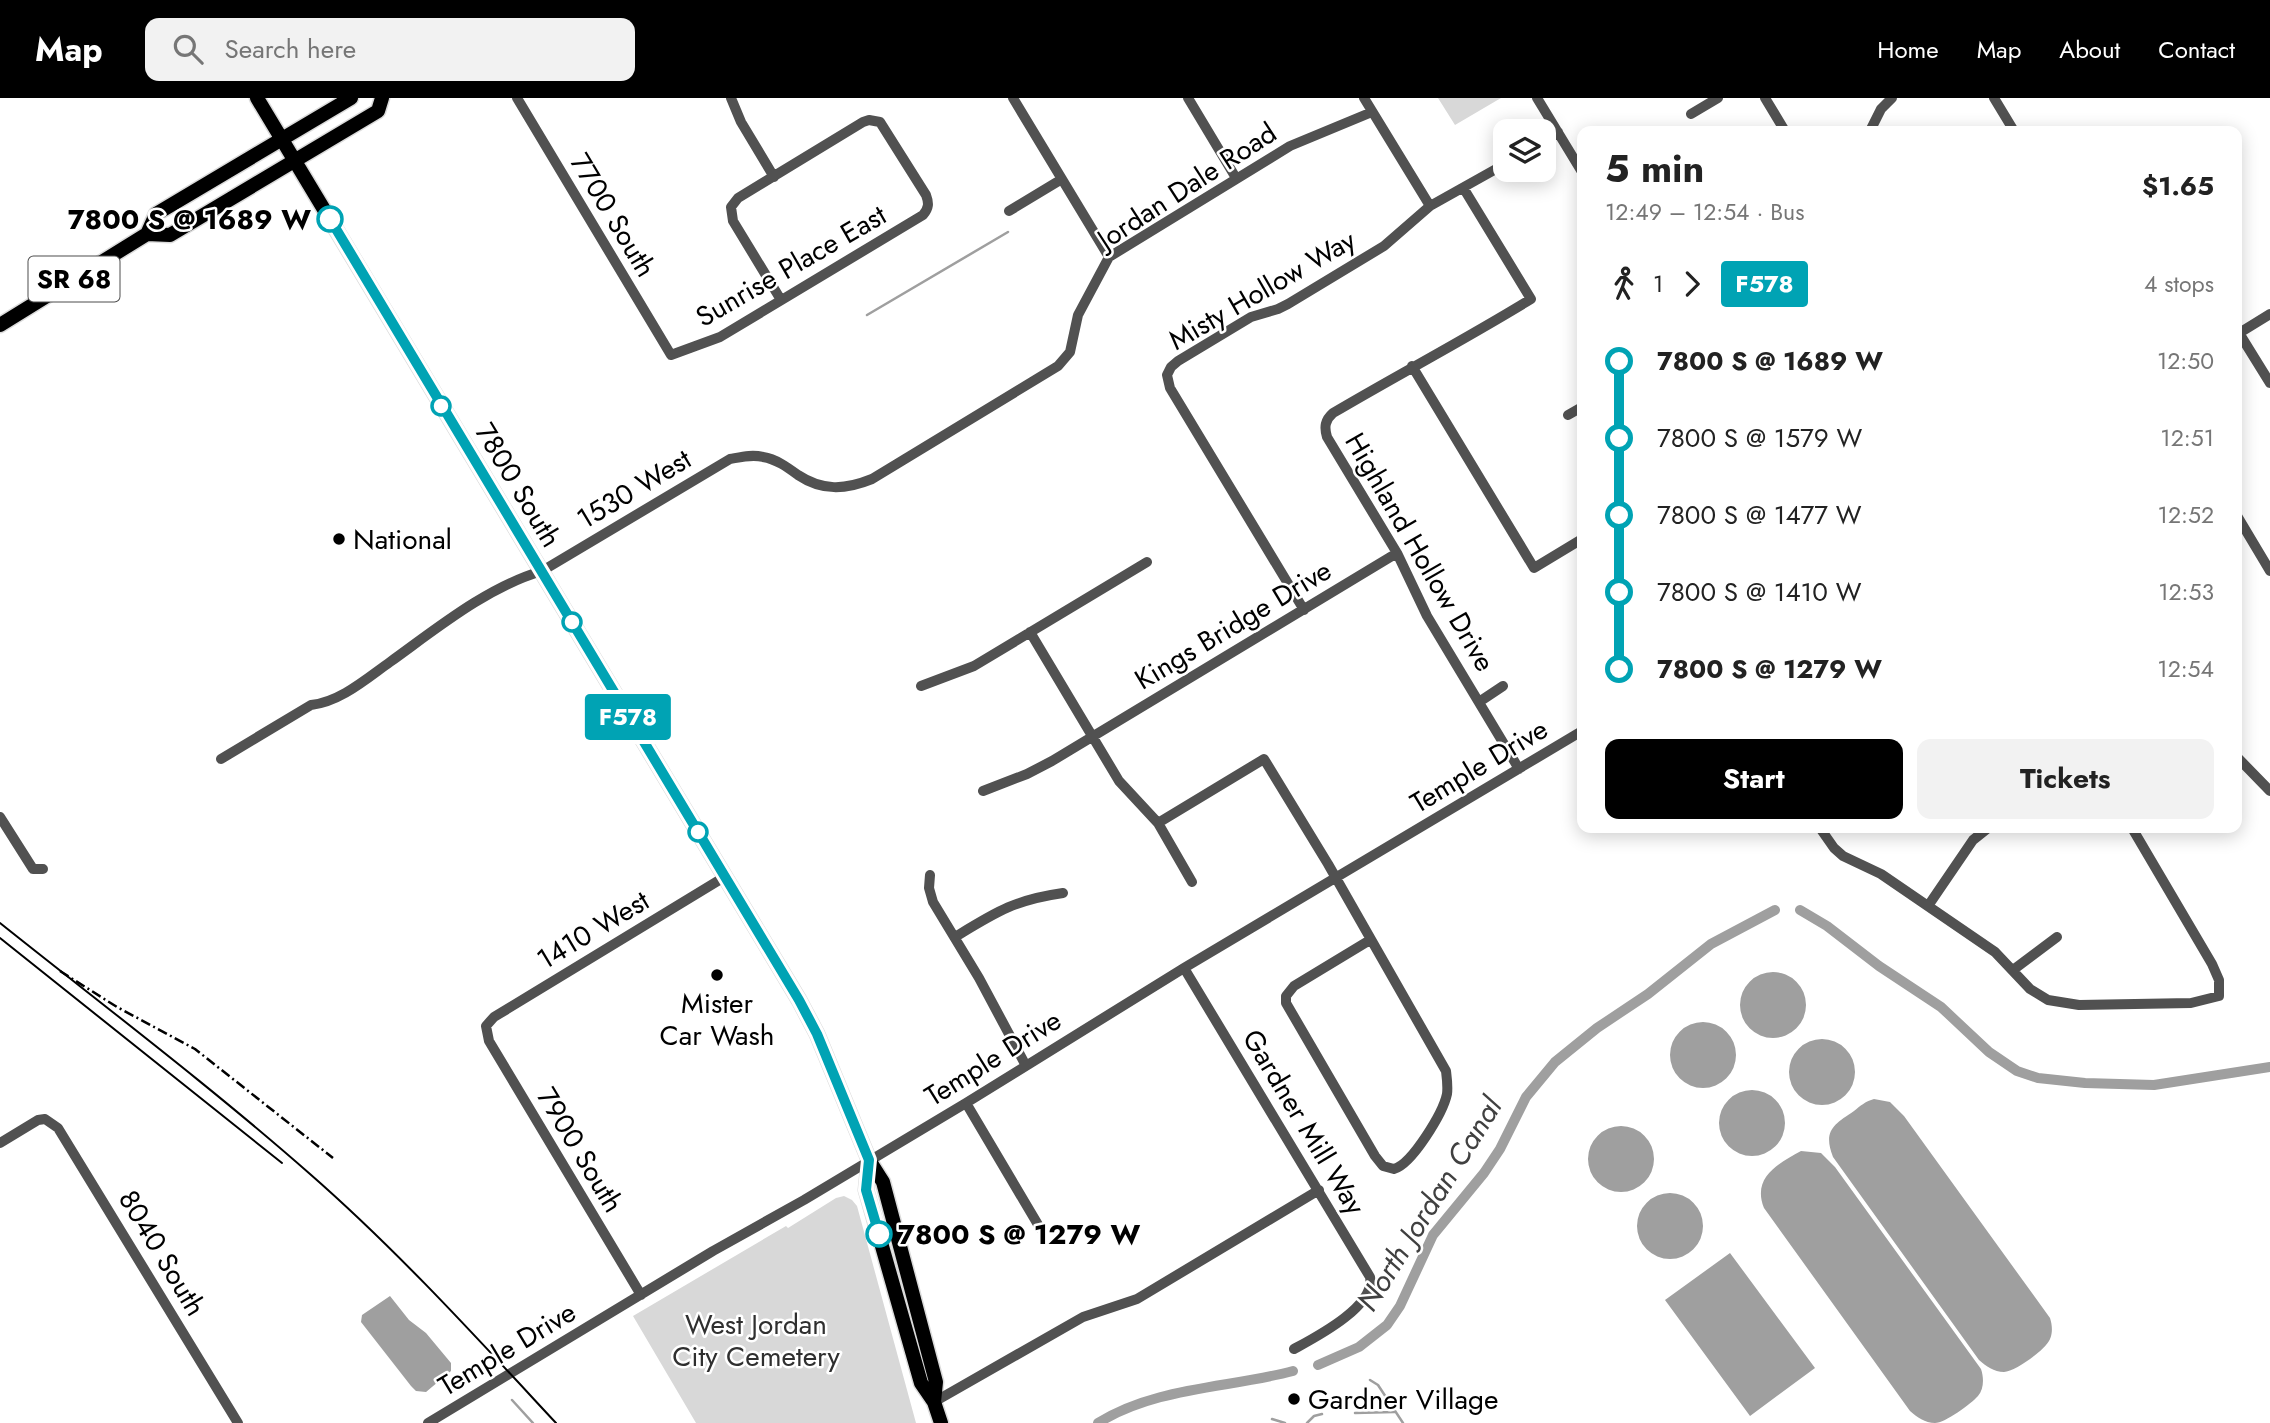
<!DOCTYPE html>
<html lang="en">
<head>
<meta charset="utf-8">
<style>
	:root { --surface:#fff; --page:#f2f2f2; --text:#222; --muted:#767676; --accent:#000 }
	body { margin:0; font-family:Jost,sans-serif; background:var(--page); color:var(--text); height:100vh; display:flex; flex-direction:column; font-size:26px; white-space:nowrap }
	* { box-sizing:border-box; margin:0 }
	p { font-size:23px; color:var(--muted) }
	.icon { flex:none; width:38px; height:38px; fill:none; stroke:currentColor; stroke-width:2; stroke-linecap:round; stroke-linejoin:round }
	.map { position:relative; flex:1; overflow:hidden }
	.details { position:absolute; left:1577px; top:28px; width:665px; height:707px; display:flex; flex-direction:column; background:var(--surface); border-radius:14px; box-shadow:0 4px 18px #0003 }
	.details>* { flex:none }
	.badge { padding:0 14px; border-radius:5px; font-size:24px; line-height:46px }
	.fabs { position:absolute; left:1493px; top:21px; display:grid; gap:14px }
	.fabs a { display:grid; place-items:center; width:63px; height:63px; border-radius:14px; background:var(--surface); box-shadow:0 4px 18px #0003; font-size:35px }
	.map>.badge { position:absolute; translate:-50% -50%; box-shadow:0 0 0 4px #fff }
	.legs { display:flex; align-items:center; gap:10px; height:77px; padding:0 28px; font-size:23px }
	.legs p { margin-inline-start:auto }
	.overview { display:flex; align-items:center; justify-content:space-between; height:119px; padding:0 28px }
	h1 { font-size:38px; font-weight:700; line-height:52px }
	.cta { display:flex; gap:14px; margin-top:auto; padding:14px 28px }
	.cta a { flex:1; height:80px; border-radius:14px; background:var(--accent); color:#fff; font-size:28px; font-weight:700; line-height:80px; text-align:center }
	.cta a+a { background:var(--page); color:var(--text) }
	ul { padding:0 28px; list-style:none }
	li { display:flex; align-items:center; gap:24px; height:77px; font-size:26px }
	li i { display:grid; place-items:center; width:10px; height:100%; margin:0 9px; background:currentColor }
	li i::after { content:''; width:18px; height:18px; margin:-9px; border:5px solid; border-radius:50%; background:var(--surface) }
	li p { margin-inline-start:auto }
	li:first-child i { background:linear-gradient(#0000 50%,currentColor 0) }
	li:last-child i { background:linear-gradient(currentColor 50%,#0000 0) }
	header { display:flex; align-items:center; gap:42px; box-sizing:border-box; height:98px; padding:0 35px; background:var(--accent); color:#fff }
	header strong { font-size:33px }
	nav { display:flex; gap:38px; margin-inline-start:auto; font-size:24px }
	.search { width:490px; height:63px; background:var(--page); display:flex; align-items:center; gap:18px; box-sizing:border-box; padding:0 24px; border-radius:14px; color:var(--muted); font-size:26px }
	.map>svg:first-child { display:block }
	.green { fill:#d8d8d8 }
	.water { fill:#9f9f9f }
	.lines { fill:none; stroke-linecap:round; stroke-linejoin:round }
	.stream { stroke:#9f9f9f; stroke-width:2.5 }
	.canal { stroke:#9f9f9f; stroke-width:10 }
	.major-casing { stroke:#dbdbdb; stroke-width:17 }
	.minor { stroke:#515151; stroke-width:10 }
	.major { stroke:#000; stroke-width:14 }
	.tram { stroke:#000; stroke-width:2 }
	.rail { stroke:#000; stroke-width:2.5; stroke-dasharray:10 3.5 2 3.5; stroke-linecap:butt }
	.line-1-casing { stroke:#fff; stroke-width:16 }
	.line-1 { stroke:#00a3b4; stroke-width:10 }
	.stop-1-dot { fill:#fff; stroke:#00a3b4; stroke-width:3.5 }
	.poi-dot { fill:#000; stroke:#fff; stroke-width:2.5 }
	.labels { text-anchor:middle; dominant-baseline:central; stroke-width:5; stroke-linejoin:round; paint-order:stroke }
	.shield { fill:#fff; stroke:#4c4c4c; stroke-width:2 }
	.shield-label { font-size:26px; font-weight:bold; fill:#000 }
	.street-label { font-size:28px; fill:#000; stroke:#fff }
	.stop-label { font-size:28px; font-weight:bold; fill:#000; stroke:#fff; text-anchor:end }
	.poi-label { font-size:28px; fill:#000; stroke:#fff; text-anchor:start }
	.park-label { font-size:28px; fill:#2f2f2f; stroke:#fff }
	.water-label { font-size:30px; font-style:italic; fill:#404040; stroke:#fff }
</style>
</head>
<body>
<header>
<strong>Map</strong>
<div class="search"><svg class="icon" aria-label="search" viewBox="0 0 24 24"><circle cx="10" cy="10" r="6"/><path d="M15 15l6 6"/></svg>Search here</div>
<nav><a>Home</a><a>Map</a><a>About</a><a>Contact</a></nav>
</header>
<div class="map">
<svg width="2270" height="1325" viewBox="0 0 2270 1325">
	<rect width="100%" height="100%" fill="#fff"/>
	<path class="green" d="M1438 0H1501L1455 27Z
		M844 1098 852 1102 857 1108 916 1325H696L633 1218 786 1128 788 1130 836 1100Z"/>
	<path class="water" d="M1740 907a33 33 0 1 1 66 0a33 33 0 1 1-66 0Z
		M1670 957a33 33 0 1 1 66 0a33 33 0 1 1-66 0Z
		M1789 974a33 33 0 1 1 66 0a33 33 0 1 1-66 0Z
		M1719 1025a33 33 0 1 1 66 0a33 33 0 1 1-66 0Z
		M1874 1001 1890 1004 1904 1018 2050 1220C2053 1229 2053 1240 2046 1247 2040 1255 2014 1274 2004 1274 1994 1274 1986 1268 1979 1262L1833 1059C1823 1033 1833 1027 1854 1013 1860 1008 1866 1003 1874 1001Z
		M1588 1061a33 33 0 1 1 66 0a33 33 0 1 1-66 0Z
		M1801 1053 1821 1055 1835 1069 1981 1271C1984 1280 1984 1291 1978 1298 1971 1306 1945 1325 1935 1325 1925 1325 1917 1319 1910 1313L1764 1110C1752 1080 1777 1066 1801 1053Z
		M1637 1128a33 33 0 1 1 66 0a33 33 0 1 1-66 0Z
		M1730 1155 1815 1270 1750 1318 1665 1202Z
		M390 1198 409 1222 426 1235 451 1265V1273L426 1294 416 1293 411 1288 361 1224 362 1217Z"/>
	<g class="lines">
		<path class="stream" d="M867 217 1008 134
			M1370 1282 1378 1287 1403 1325
			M512 1302 533 1325
			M1355 1315 1394 1314
			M1272 1321 1285 1325
			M1307 1325 1314 1318 1322 1316"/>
		<path class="canal" d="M1800 812 1827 828 1879 868 1941 909 1989 954 2017 973 2038 980 2085 985 2154 987 2270 969
			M1318 1267 1359 1249 1387 1227 1400 1208 1433 1137 1484 1075 1500 1051 1526 999 1555 964 1597 930 1648 896 1711 846 1775 812
			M1098 1325C1155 1289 1229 1290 1293 1273"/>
		<defs>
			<path id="major" d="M257 0 799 902 817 936 869 1062 883 1084 936 1284 934 1304
				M147 136 170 137 378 13 382 0
				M0 227 147 136 156 116 351 0
				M869 1062 866 1092 921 1285 934 1304 941 1325"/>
		</defs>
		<use href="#major" class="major-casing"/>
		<path class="minor" d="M517 0 671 257 720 239 923 117C929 110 929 105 926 97L880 24 869 22 863 24 738 100 731 109 733 123 781 202
			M731 0 741 24 774 79
			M1013 0 1109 159
			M1188 0 1236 80
			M1364 0 1430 108
			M1537 0 1582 74
			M1765 0 1785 33
			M1994 0 2014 33
			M1691 16 1718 0
			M1870 33 1881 11 1892 0
			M1544 43 1558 34
			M1464 91 1531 201C1466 241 1399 276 1333 315 1325 322 1324 329 1327 339L1397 455 1427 518 1519 671
			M1009 113 1062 81
			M2239 235 2270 285
			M2236 237 2270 216
			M1412 268 1534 470 1582 441
			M1568 317 1582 309
			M2236 416 2270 473
			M1304 512 1170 290 1167 277 1171 269 1178 263 1251 219 1278 211 1288 206 1384 148 1430 108 1505 66
			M1030 534 1119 683 1158 725 1192 784
			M921 588 974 568 1147 464
			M1479 604 1503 588
			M2236 658 2270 693
			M221 661 311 607C340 604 366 581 390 564 436 531 487 489 542 473L730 361C741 359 752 356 763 359 776 361 787 369 798 377 822 393 845 392 872 381L1058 268 1070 254 1078 217 1109 159 1290 48 1372 14
			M983 693 1027 676 1052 663 1397 455
			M0 719 33 771H43
			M1158 725 1264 661 1328 766 1446 973C1447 981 1448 988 1447 996 1443 1015 1412 1066 1394 1071L1383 1068 1375 1058 1286 905V898L1294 888 1370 842
			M1820 730 1834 750 1843 758 1881 776 1995 854 2030 891 2048 902 2079 907 2191 905 2219 898V882L2212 866 2132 730
			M930 777 929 790 933 804 979 880 1025 966
			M1928 808 1973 742 1988 730
			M955 839C996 814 1014 802 1063 795
			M1184 870 1370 1179C1376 1208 1316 1239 1294 1251
			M2013 872 2057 839
			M966 1005 1040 1130
			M0 1045 38 1022 45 1021 58 1030 238 1325
			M641 1197 489 943 486 928 494 919 726 778
			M934 1304 1083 1219 1137 1201 1319 1092
			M428 1325 713 1153 804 1102 966 1005 1184 870 1582 633"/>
		<use href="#major" class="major"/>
		<path class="tram" d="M0 825C104 908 210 988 310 1076 398 1153 477 1240 556 1325
			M0 840 282 1065"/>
		<path class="rail" d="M60 873 117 909 195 951 333 1060"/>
	</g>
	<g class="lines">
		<defs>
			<path id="line-1" d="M330 121 799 902 817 936 869 1062 866 1092 879 1136"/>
		</defs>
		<use href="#line-1" class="line-1-casing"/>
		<use href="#line-1" class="line-1"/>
	</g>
	<g class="stop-1-dot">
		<circle cx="330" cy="121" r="12"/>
		<circle cx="441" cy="308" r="9"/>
		<circle cx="572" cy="524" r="9"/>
		<circle cx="698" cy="734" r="9"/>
		<circle cx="879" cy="1136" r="12"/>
	</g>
	<g class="poi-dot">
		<circle cx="339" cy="441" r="7"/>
		<circle cx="717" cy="877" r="7"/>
		<circle cx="1294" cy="1301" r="7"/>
	</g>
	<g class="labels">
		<rect class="shield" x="28.5" y="158.5" width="91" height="45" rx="5"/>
		<g class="shield-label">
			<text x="74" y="181">SR 68</text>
		</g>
		<g class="street-label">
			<text transform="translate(1187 88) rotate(-33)">Jordan Dale Road</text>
			<text transform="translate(613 117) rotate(59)">7700 South</text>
			<text transform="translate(791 168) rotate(-30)">Sunrise Place East</text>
			<text transform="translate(1262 192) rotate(-30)">Misty Hollow Way</text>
			<text transform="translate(518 387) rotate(59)">7800 South</text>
			<text transform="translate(634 391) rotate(-31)">1530 West</text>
			<text transform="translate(1420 454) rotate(60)">Highland Hollow Drive</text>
			<text transform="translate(1233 527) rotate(-31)">Kings Bridge Drive</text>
			<text transform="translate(1479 668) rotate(-31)">Temple Drive</text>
			<text transform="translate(593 832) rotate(-31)">1410 West</text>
			<text transform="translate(993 960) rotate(-32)">Temple Drive</text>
			<text transform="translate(1304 1024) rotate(59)">Gardner Mill Way</text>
			<text transform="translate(580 1052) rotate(59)">7900 South</text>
			<text transform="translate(162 1155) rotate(59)">8040 South</text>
			<text transform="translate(507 1251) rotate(-31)">Temple Drive</text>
		</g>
		<g class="stop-label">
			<text x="311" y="121">7800 S @ 1689 W</text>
			<text x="898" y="1136" text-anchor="start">7800 S @ 1279 W</text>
		</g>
		<g class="poi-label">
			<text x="353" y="441">National</text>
			<text x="717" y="905" text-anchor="middle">Mister<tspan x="717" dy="32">Car Wash</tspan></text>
			<text x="1308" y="1301">Gardner Village</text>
		</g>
		<g class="park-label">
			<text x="756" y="1226">West Jordan<tspan x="756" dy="32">City Cemetery</tspan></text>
		</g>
		<g class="water-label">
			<text transform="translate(1429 1106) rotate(-58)">North Jordan Canal</text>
		</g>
	</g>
</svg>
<div class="fabs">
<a><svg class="icon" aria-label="layers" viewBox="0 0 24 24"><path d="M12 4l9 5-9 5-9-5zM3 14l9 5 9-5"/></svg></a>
</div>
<b class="badge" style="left:628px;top:619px;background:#00a3b4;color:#fff">F578</b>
<section class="details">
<div class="overview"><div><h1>5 min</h1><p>12:49 – 12:54 · Bus</p></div><b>$1.65</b></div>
<div class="legs"><svg class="icon" aria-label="walk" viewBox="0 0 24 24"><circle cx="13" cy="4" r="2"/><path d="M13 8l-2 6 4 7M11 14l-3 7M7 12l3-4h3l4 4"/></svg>1<svg class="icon" aria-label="forward" viewBox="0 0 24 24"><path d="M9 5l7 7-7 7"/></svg><b class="badge" style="background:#00a3b4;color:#fff">F578</b><p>4 stops</p></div>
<ul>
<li><i style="color:#00a3b4"></i><b>7800 S @ 1689 W</b><p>12:50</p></li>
<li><i style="color:#00a3b4"></i><span>7800 S @ 1579 W</span><p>12:51</p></li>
<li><i style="color:#00a3b4"></i><span>7800 S @ 1477 W</span><p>12:52</p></li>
<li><i style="color:#00a3b4"></i><span>7800 S @ 1410 W</span><p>12:53</p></li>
<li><i style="color:#00a3b4"></i><b>7800 S @ 1279 W</b><p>12:54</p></li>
</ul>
<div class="cta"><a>Start</a><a>Tickets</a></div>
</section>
</div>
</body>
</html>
